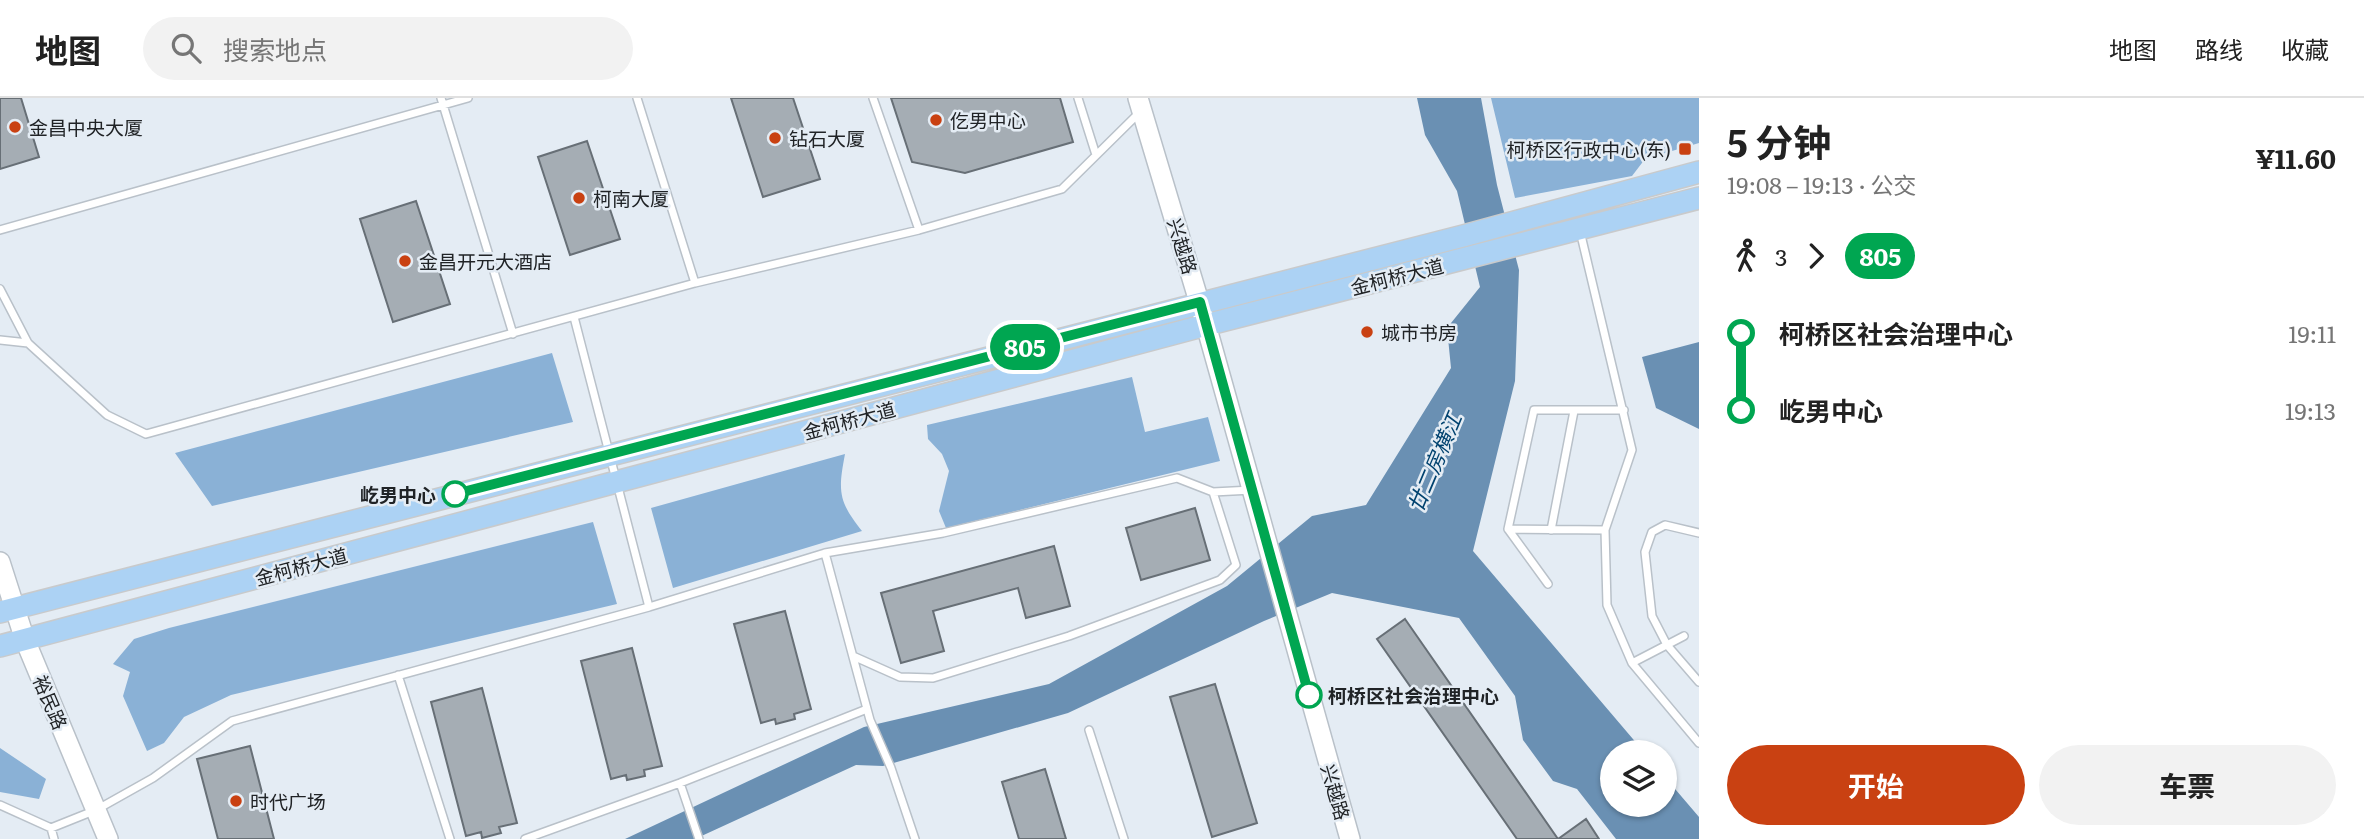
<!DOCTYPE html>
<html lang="zh">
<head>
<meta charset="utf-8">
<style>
	:root { --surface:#fff; --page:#f2f2f2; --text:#222; --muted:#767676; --line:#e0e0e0; --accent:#c94112 }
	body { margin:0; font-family:Literata,"Noto Sans SC",serif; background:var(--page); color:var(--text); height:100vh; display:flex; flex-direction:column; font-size:26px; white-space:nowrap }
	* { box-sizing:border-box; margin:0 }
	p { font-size:23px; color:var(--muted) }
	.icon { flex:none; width:38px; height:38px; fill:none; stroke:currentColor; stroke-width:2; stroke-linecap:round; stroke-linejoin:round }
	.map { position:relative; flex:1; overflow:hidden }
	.details { display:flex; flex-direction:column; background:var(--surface); width:665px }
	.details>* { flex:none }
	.badge { padding:0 14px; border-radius:23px; font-size:24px; line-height:46px }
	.fabs { position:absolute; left:1600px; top:642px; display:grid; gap:14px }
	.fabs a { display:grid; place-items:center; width:77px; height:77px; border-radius:50%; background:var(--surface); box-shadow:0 2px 5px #0004; font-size:35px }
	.map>.badge { position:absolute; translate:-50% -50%; box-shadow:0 0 0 4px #fff }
	.legs { display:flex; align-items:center; gap:10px; height:77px; padding:0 28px; font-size:23px }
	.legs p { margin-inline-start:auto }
	.overview { display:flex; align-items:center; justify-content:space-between; height:119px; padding:0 28px }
	h1 { font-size:38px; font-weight:700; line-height:52px }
	.cta { display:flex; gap:14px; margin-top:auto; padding:14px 28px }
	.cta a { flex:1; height:80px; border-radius:42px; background:var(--accent); color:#fff; font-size:28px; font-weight:700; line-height:80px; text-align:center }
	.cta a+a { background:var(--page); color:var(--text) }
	ul { padding:0 28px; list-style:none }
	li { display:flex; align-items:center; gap:24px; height:77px; font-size:26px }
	li i { display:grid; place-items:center; width:10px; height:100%; margin:0 9px; background:currentColor }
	li i::after { content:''; width:18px; height:18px; margin:-9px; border:5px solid; border-radius:50%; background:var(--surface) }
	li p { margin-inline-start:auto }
	li:first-child i { background:linear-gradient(#0000 50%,currentColor 0) }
	li:last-child i { background:linear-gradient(currentColor 50%,#0000 0) }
	header { display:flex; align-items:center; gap:42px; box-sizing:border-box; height:98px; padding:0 35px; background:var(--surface); border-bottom:2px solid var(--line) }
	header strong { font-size:33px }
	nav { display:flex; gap:38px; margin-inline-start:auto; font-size:24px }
	.search { width:490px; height:63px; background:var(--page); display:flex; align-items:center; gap:18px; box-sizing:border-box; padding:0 24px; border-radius:38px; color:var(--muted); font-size:26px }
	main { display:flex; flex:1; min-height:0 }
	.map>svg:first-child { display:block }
	.forest { fill:#8ab1d6 }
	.water { fill:#6a90b3 }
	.building { fill:#a5adb4; stroke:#676f76; stroke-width:2 }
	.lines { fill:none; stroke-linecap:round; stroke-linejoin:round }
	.lane-casing { stroke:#b9c1c9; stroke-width:10 }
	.secondary-casing { stroke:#b9c1c9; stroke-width:22 }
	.primary-casing { stroke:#c9cacb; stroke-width:24 }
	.lane { stroke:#fff; stroke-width:7 }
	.secondary { stroke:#fff; stroke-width:19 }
	.primary { stroke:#acd2f4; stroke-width:21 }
	.line-1-casing { stroke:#fff; stroke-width:16 }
	.line-1 { stroke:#00a651; stroke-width:10 }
	.poi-dot { fill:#c94112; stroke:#e4ecf4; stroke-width:2.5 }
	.stop-1-dot { fill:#fff; stroke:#00a651; stroke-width:3.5 }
	.labels { text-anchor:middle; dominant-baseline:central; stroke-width:5; stroke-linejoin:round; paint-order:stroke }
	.poi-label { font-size:19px; fill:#202326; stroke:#e4ecf4; text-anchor:start }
	.street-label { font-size:19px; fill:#202326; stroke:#e4ecf4 }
	.stop-label { font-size:19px; font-weight:bold; fill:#202326; stroke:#e4ecf4; text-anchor:end }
	.water-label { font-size:21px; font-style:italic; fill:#00426f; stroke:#e4ecf4 }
</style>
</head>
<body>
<header>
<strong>地图</strong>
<div class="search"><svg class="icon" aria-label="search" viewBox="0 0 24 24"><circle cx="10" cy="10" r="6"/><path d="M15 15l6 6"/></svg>搜索地点</div>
<nav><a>地图</a><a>路线</a><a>收藏</a></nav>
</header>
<main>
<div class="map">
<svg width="1699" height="741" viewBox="0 0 1699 741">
	<rect width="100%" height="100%" fill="#e4ecf4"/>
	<path class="forest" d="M1491 0H1699V45L1645 61 1632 78 1515 100Z
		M552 255 573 324 212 408 175 355Z
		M1132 279 1145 334 1208 319 1220 363 946 430 939 413 949 373 942 356 928 341 927 327Z
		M845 356C838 393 838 403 862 433L673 490 651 410Z
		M593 424 617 506 231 597 184 619 164 645 147 653 123 598 130 574 113 566 134 541 169 530Z
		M0 650 46 681 39 701 0 694Z"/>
	<path class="water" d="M1417 0H1481L1497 87 1519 172 1515 283 1473 453 1644 654H1612V707H1664V678L1699 719V741H1616L1577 691 1553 683 1523 642 1515 598 1459 520 1332 495 1264 523 1068 615 883 668 856 667 695 741H625L864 629 1049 586 1227 488 1312 418 1366 407 1451 270 1447 230 1480 189 1457 93 1425 37Z
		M1699 244V331L1656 310 1642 259Z"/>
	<path class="building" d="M0 0H21L39 59 0 71Z
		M731 0H793L820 81 763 99Z
		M891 0H1060L1073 44 965 75 912 64Z
		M587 43 620 141 570 157 538 59Z
		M416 103 450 206 393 224 360 121Z
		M1195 410 1210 462 1141 482 1126 430Z
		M1054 448 1070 508 1026 520 1018 490 933 513 944 553 901 565 881 495Z
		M785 513 811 611 794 616 795 621 776 626 775 621 761 625 734 526Z
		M1405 521 1558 741 1586 721 1599 741H1517L1377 541Z
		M632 550 662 668 644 672 645 678 627 682 626 677 611 681 581 563Z
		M1215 586 1257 725 1212 739 1170 599Z
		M482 590 517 725 499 729 501 735 482 740 481 734 466 738 431 604Z
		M250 648 274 741H218L197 661Z
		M1045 671 1066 741H1019L1002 684Z"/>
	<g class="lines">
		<defs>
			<path id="lane" d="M441 0 513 236
				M637 0 695 185
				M873 0 919 132
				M1078 0 1096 57
				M0 132 468 0
				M1580 133 1632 352 1605 432 1607 507 1632 565 1699 645
				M0 191 28 245 107 317 146 336 695 185 919 132 1062 91 1140 14
				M574 219 649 509
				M0 242 28 245
				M1508 431 1605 432
				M1551 432 1574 313
				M1699 435 1665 427 1652 434 1645 454 1652 518 1667 547 1699 584
				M825 455 870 622 891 670 915 741
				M1548 486 1508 431 1534 312H1624
				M853 558 900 579 933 580 1069 538 1220 482 1236 467 1213 394
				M1632 565 1684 538
				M398 577 450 741
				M1089 632 1124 741
				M680 685 699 741
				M0 707 51 730 96 712 153 680 232 623 649 509 825 455 943 435 1177 380 1213 394 1252 392
				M51 730 54 741
				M525 741 680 685 867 611"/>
			<path id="secondary" d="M1138 0 1206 227 1350 741
				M0 464 25 542 108 741"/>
			<path id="primary" d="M0 514 1463 138 1699 74
				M0 548 1206 227 1699 100"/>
		</defs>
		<use href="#lane" class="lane-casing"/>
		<use href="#secondary" class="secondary-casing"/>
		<use href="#primary" class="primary-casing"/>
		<use href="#lane" class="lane"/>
		<use href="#secondary" class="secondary"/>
		<use href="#primary" class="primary"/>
	</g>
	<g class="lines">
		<defs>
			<path id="line-1" d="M455 396 1200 204 1309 597"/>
		</defs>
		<use href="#line-1" class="line-1-casing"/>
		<use href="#line-1" class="line-1"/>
	</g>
	<g class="poi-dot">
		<circle cx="936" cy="22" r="7"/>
		<circle cx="15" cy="29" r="7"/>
		<circle cx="775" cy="40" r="7"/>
		<rect x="1678" y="44" width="14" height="14" rx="3.5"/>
		<circle cx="579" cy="100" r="7"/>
		<circle cx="405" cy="163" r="7"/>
		<circle cx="1367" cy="234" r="7"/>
		<circle cx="236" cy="703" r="7"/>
	</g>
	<g class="stop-1-dot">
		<circle cx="455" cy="396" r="12"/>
		<circle cx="1309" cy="597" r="12"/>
	</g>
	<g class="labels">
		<g class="poi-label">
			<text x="950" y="22">仡男中心</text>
			<text x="29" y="29">金昌中央大厦</text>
			<text x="789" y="40">钻石大厦</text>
			<text x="1671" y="51" text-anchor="end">柯桥区行政中心(东)</text>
			<text x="593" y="100">柯南大厦</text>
			<text x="419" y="163">金昌开元大酒店</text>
			<text x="1381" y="234">城市书房</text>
			<text x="250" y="703">时代广场</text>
		</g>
		<g class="street-label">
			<text transform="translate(1183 148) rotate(73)">兴越路</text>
			<text transform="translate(1397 178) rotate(-14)">金柯桥大道</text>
			<text transform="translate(849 322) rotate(-15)">金柯桥大道</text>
			<text transform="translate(301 468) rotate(-15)">金柯桥大道</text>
			<text transform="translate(51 604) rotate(67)">裕民路</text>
			<text transform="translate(1336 694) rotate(74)">兴越路</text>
		</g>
		<g class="stop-label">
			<text x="436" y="396">屹男中心</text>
			<text x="1328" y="597" text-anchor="start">柯桥区社会治理中心</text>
		</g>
		<g class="water-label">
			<text transform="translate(1433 364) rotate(-67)">廿二房横江</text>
		</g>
	</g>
</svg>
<div class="fabs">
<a><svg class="icon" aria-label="layers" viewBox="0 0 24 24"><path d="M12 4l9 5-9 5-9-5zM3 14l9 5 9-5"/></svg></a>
</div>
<b class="badge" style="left:1025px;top:249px;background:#00a651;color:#fff">805</b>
</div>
<section class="details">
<div class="overview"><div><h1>5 分钟</h1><p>19:08 – 19:13 · 公交</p></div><b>¥11.60</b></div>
<div class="legs"><svg class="icon" aria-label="walk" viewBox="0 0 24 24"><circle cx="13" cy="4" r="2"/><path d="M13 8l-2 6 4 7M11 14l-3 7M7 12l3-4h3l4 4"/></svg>3<svg class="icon" aria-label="forward" viewBox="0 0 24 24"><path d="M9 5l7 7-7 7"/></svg><b class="badge" style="background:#00a651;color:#fff">805</b></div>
<ul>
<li><i style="color:#00a651"></i><b>柯桥区社会治理中心</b><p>19:11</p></li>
<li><i style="color:#00a651"></i><b>屹男中心</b><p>19:13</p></li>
</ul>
<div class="cta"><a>开始</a><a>车票</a></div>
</section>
</main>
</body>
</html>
